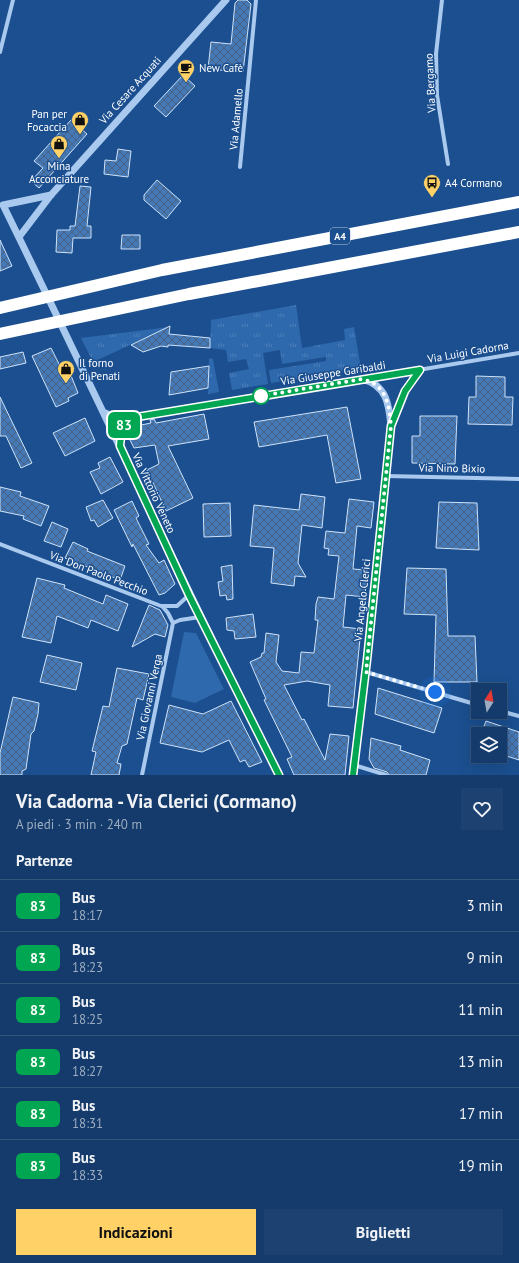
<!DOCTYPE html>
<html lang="it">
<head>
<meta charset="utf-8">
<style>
	:root { --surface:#143b6b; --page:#1d4271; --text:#f1f3f6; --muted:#9dadc1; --line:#33557e; --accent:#ffd166 }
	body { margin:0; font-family:"PT Sans",sans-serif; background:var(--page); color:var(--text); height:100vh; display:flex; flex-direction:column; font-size:15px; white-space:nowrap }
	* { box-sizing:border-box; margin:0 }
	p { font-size:13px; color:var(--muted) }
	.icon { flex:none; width:22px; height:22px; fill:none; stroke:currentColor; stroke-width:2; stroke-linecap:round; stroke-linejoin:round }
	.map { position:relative; height:775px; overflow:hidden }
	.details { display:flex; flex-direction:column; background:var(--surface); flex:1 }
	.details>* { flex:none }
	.badge { padding:0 8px; border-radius:6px; font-size:14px; line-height:26px }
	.needle { width:26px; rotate:11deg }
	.buttons { position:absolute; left:471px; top:683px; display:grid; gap:8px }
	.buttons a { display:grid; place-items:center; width:36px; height:36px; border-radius:0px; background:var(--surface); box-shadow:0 4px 16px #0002,0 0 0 1px var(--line); font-size:20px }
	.you { position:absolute; width:20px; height:20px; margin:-10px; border:3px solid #fff; border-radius:50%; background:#1a73e8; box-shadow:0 0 0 6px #1a73e833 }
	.map>.badge { position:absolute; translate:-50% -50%; box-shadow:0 0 0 2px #fff }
	h2 { padding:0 16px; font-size:15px; line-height:36px }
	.round { display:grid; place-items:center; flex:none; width:42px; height:42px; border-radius:0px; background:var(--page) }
	.overview { display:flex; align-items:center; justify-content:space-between; height:68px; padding:0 16px }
	h1 { font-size:19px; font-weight:800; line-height:30px }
	.button { display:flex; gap:8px; margin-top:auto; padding:8px 16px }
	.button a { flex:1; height:46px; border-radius:0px; background:var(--accent); color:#111; font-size:16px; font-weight:800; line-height:46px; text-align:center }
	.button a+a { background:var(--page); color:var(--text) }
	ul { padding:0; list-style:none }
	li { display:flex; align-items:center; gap:12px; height:52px; padding:0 16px; border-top:1px solid var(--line) }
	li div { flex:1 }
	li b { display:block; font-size:15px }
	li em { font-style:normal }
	li .badge { min-width:44px; font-weight:700; text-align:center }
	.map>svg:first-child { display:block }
	.grass { fill:url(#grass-tufts) }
	.garden { fill:#2e69ad }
	.building { fill:url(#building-cross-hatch); stroke:#cfe3fa }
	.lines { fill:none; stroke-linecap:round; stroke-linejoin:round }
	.minor { stroke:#a9c9ee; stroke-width:4 }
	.tertiary { stroke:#a9c9ee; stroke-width:7 }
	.motorway { stroke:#fff; stroke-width:12 }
	.line-casing { stroke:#fff; stroke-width:9 }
	.line { stroke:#00a651; stroke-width:6 }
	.walk { stroke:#fff; stroke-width:4; stroke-dasharray:0 7.2 }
	.stop-dot { fill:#fff; stroke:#00a651; stroke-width:2 }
	.labels { text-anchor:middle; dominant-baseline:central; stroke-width:3; stroke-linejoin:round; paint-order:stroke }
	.shield { fill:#1b4f8f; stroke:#bbcadd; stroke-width:1 }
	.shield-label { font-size:10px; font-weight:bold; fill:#fff }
	.poi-label { font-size:11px; fill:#fff; stroke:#1b4f8f; text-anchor:start }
	.street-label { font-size:11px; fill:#fff; stroke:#1b4f8f }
</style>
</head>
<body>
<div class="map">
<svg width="519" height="775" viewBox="0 0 519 775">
	<defs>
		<pattern id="grass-tufts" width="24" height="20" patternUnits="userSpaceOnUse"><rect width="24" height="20" fill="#2e69ad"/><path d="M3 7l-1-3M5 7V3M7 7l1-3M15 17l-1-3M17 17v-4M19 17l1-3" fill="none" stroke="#4d80b9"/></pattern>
		<pattern id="building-cross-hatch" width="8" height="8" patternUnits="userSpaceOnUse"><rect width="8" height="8" fill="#4478b7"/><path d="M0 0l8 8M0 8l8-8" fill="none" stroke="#486282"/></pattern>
	</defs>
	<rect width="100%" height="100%" fill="#1b4f8f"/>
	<path class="grass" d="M296 305 302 348 345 340 344 329 354 327 360 363 355 369 271 383 269 370 326 361V357L282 364 280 350 263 353 268 384 232 390 229 373 249 369 246 359 228 362 226 350 210 348 211 320Z
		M169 327 93 362 81 338Z
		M209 358 213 359 219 392 208 394Z"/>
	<path class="garden" d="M184 632 196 633 224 689 195 703 171 697Z"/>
	<path class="building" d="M238 0H247L251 4 243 72 208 69 211 42 231 44 235 3Z
		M183 75 195 86 166 117 154 106Z
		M71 120 87 134 39 188 31 181 43 168 34 161Z
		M118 149 131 151 128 177 104 174 105 160 116 161Z
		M157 180 181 201 166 219 144 200V195Z
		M80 186 91 187 87 226H91V238H73L72 253 56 252 57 230H70V226H75Z
		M122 235H140V249H121Z
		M0 240 12 266 0 271Z
		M170 326 169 334 210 338V348L168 345V347L161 346 143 352 131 345Z
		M51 348 65 376 70 373 78 393 68 398 69 401 56 407 32 356Z
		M23 352 26 363 0 369V357Z
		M209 366 208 388 169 395 171 372Z
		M476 376 505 377V397H513L512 425 468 424 469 397H476Z
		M0 397 32 463 21 468 6 436H0Z
		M347 407 361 479 336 483 327 435 259 447 254 422Z
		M204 414 209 439 168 446 193 498 166 511 147 470 159 464 155 445 134 448 129 438 136 426 151 423 150 420 154 419 156 423Z
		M420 416H457L455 464 412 463V436H420Z
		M85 418 95 441 65 456 53 433Z
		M110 457 123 482 101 494 90 472 100 468 98 463Z
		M0 487 21 492 20 496 49 506 41 526 23 519 24 516 0 511Z
		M301 494 325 497 322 528 302 525 298 563 306 577 295 576 294 586 271 583 274 548 250 546 254 505 299 510Z
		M349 499 374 502 371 528 357 526 353 569 367 570 365 597 346 595 343 627 361 629 353 708 328 706 330 685 307 681 284 685 302 720 304 719 325 760 330 734 349 736 345 775H294L287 759 292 757 264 700 266 699 250 662 261 657 262 653H264L266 633 279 635 276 662 282 671 299 673 301 652 314 653 318 620H315L316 604 318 597 334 599 339 556 328 555 329 549 324 548 326 531 345 533Z
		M103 500 113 518 98 527 94 520 91 521 86 507Z
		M132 501 139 516 136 518 149 544 146 545 159 563 164 560 175 584 165 593 159 595 133 544 132 547 114 510Z
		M439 502 477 503 479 550 436 548Z
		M230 503 231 536 204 537 203 504Z
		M52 522 68 529 61 547 44 541Z
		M73 542 88 549 87 551 125 566 120 580 65 558Z
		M232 565 233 599 227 600 226 595 220 596 218 582 223 581 221 567Z
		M407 568 446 569 448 636H475L477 682H434L436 615 404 614Z
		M37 578 65 585 64 588 103 604 106 595 128 604 118 631 91 620 88 628 57 616 51 643 22 637Z
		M149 605 160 610 168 625 165 637 155 634 132 647Z
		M253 614 256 637 235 639 234 631 227 630 226 618Z
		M47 655 82 663 76 690 40 682Z
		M117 668 149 674 143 700 137 698 127 744 122 746 117 763 121 764 119 775H91L96 752 92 751 103 706 109 707Z
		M378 688 442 708 434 733 375 714Z
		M13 697 39 703 38 714 34 731 31 734 26 769 22 771V775H0V753Z
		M231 701 262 762 249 767 245 760 240 762 229 740 202 752 160 743 169 705 203 714Z
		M486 721 519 732V760L500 754V734H481Z
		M371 738 401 746 400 750 430 760 426 775H389L387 772 374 768 369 759Z"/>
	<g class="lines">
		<path class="minor" d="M442 0 436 54 437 95 448 164
			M0 52 13 0
			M240 167 256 0
			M365 379 519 353
			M392 422 409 382 419 370
			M386 476 519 479
			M0 544 161 606H177L189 595
			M162 606 168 613 173 623
			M366 672 478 705
			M500 711 519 716
			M354 765 386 775
			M142 775 173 623 180 620 200 617"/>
		<path class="tertiary" d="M51 195 3 205C96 394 184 586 279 775
			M19 237 51 195 226 0
			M103 412 116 418H131L362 379C387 385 389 405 391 426L367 660 353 775
			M120 445C121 433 122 426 131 418"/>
		<path class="motorway" d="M0 308 162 270 519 202
			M0 334 189 294 519 232"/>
	</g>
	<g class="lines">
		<defs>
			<path id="line" d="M279 775 189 595 120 446C121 434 122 426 131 418L420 370 405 391 391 426 367 660 353 775"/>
		</defs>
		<use href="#line" class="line-casing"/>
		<use href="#line" class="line"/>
		<path class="walk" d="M261 396 362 379C387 385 389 405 391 426L366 672 435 692"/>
	</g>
	<defs>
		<symbol id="cafe-pin" viewBox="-11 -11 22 30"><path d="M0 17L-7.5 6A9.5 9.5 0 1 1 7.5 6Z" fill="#ffd166" stroke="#1b4f8f"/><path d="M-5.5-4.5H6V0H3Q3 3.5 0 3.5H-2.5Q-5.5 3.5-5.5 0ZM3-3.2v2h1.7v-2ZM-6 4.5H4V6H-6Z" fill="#111"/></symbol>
		<symbol id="shop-pin" viewBox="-11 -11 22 30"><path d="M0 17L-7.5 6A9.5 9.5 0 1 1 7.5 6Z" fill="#ffd166" stroke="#1b4f8f"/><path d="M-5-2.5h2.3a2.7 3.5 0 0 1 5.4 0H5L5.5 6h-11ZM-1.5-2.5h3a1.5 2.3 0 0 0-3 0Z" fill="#111"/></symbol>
		<symbol id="bus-pin" viewBox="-11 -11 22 30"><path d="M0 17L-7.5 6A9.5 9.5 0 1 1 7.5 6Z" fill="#ffd166" stroke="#1b4f8f"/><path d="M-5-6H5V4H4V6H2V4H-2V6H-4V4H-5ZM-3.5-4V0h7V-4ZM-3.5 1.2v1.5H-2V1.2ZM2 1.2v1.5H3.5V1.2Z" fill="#111"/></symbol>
	</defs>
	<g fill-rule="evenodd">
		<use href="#cafe-pin" x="176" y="58" width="20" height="27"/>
		<use href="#shop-pin" x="70" y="110" width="20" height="27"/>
		<use href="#shop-pin" x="49" y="134" width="20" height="27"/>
		<use href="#bus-pin" x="422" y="173" width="20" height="27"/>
		<use href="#shop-pin" x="56" y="359" width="20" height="27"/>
	</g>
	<circle class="stop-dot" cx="261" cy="396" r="8"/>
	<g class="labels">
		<rect class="shield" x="330" y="228" width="20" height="16" rx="3"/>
		<g class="shield-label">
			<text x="340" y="236">A4</text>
		</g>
		<g class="poi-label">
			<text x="199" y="68">New Cafè</text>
			<text x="67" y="114" text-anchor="end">Pan per<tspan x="67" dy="13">Focaccia</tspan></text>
			<text x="59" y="166" text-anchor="middle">Mina<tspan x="59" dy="13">Acconciature</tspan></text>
			<text x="445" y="183">A4 Cormano</text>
			<text x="79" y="363">Il forno<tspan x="79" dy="13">di Penati</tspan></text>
		</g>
		<g class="street-label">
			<text transform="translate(430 83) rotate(-93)">Via Bergamo</text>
			<text transform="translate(130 90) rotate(-48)">Via Cesare Acquati</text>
			<text transform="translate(236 119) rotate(-85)">Via Adamello</text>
			<text transform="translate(468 352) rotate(-10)">Via Luigi Cadorna</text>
			<text transform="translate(333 373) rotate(-9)">Via Giuseppe Garibaldi</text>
			<text transform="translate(452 468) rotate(1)">Via Nino Bixio</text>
			<text transform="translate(154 493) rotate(65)">Via Vittorio Veneto</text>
			<text transform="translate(99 573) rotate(21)">Via Don Paolo Pecchio</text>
			<text transform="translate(362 600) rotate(-84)">Via Angelo Clerici</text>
			<text transform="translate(149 697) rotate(-78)">Via Giovanni Verga</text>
		</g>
	</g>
</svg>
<div class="buttons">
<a><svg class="needle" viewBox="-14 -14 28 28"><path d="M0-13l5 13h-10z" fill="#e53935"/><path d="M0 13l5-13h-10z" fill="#9dadc1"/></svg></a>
<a><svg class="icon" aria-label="layers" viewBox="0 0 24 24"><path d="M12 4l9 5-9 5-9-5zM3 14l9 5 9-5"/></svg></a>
</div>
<div class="you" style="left:435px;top:692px"></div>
<b class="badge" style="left:124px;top:425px;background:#00a651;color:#fff">83</b>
</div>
<section class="details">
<div class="overview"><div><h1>Via Cadorna - Via Clerici (Cormano)</h1><p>A piedi · 3 min · 240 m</p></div><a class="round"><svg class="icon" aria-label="heart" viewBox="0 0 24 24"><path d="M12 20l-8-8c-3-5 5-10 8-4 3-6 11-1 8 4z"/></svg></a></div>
<h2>Partenze</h2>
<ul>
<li><span class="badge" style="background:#00a651;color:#fff">83</span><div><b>Bus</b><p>18:17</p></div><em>3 min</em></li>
<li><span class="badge" style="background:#00a651;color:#fff">83</span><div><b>Bus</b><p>18:23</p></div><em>9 min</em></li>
<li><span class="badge" style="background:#00a651;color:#fff">83</span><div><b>Bus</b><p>18:25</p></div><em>11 min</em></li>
<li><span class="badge" style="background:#00a651;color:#fff">83</span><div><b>Bus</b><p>18:27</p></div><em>13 min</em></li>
<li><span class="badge" style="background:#00a651;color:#fff">83</span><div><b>Bus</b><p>18:31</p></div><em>17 min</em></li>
<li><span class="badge" style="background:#00a651;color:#fff">83</span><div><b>Bus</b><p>18:33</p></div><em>19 min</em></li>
</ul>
<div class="button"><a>Indicazioni</a><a>Biglietti</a></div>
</section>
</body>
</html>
